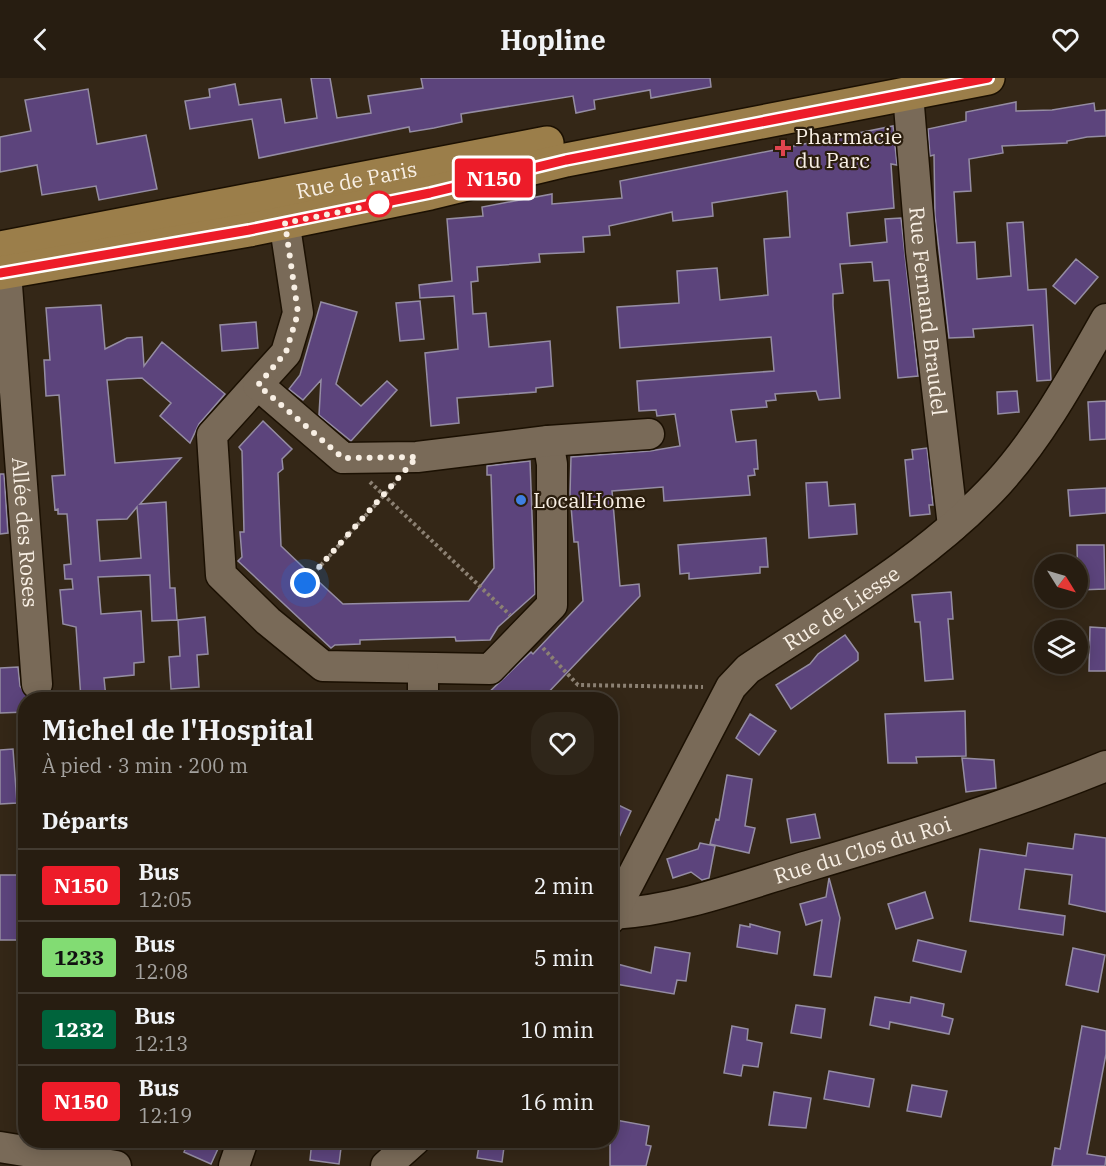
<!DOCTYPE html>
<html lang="fr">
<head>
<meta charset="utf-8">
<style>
	:root { --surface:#271d11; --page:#2f261a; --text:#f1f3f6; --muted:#a4a29f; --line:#433b31 }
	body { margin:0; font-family:"IBM Plex Serif",serif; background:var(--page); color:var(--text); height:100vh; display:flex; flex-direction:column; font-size:22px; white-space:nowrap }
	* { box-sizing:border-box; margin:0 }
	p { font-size:20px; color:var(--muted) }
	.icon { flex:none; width:33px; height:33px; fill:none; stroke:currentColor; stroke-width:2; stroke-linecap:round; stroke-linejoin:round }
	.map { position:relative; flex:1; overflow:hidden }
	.sheet { position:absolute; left:18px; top:614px; width:600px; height:456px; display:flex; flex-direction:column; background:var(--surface); border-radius:24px; box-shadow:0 3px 15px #0003,0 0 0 2px var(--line) }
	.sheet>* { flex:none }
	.badge { padding:0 12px; border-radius:4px; font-size:21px; line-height:39px }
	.needle { width:39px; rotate:127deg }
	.tools { position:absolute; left:1034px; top:476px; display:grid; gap:12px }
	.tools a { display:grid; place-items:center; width:54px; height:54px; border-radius:50%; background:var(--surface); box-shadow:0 3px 15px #0003,0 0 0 2px var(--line); font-size:30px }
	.you { position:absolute; width:30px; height:30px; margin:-15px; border:4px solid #fff; border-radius:50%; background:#1a73e8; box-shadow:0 0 0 9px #1a73e833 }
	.map>.badge { position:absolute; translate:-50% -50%; box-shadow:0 0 0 3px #fff }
	h2 { padding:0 24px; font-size:22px; line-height:54px }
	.round { display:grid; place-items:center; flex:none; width:63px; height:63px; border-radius:24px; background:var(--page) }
	.head { display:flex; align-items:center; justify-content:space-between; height:102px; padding:0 24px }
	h1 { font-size:28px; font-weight:700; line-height:45px }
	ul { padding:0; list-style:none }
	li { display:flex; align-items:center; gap:18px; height:72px; padding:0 24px; border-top:2px solid var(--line) }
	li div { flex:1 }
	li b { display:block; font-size:22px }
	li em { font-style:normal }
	li .badge { min-width:66px; font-weight:700; text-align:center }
	header { display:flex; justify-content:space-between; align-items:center; height:78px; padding:0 24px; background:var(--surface); font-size:27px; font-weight:700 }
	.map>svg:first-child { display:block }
	.building { fill:#5c447c; stroke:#958da3; stroke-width:1.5; fill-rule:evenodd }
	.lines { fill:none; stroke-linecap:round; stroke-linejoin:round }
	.minor-casing { stroke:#1b1002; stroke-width:33 }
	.major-casing { stroke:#1b1002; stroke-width:36 }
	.path { stroke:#8c8173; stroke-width:4; stroke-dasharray:3 3; stroke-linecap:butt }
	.minor { stroke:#796a58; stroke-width:30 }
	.major { stroke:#9b7e4a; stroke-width:33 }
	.line-casing { stroke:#fff; stroke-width:14 }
	.line { stroke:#ed1c29; stroke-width:9 }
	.walk { stroke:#f8efe4; stroke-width:6; stroke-dasharray:0 10.8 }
	.health-dot { fill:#e0444e; stroke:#2a1d0d; stroke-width:2 }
	.stop-dot { fill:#fff; stroke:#ed1c29; stroke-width:3 }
	.shop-dot { fill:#3f7fe0; stroke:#2a1d0d; stroke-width:2 }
	.labels { text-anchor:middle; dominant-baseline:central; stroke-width:4.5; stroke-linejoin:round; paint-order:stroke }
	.poi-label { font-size:21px; fill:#f8efe4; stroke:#2a1d0d; text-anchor:start }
	.street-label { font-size:21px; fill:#f8efe4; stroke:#2a1d0d }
</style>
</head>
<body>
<header><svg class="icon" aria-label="back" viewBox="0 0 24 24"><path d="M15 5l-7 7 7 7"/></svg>Hopline<svg class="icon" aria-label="heart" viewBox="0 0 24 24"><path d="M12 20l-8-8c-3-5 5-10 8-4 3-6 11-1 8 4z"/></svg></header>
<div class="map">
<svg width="1106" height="1088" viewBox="0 0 1106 1088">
	<rect width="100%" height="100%" fill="#342717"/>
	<path class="building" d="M311 0H330L337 40 371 35 368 18 423 10 421 0H710L711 9 651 20 650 12 594 22 595 31 576 35 573 18 461 36 462 44 434 50 410 54 409 49 259 80 252 41 190 51 185 23 210 19 209 11 235 6 239 27 281 21 285 45 317 40Z
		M88 11 97 66 146 57 157 111 99 122 96 108 42 117 37 87 0 94V59L31 53 25 22Z
		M1016 24V33L1052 32 1094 25 1095 33 1106 32V58L1087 59 1067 63V65L1002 68 1003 75 969 81 971 113 954 114 957 165 975 164 977 201 1011 198 1007 145 1023 144 1028 212 1046 211 1051 302 1037 303 1033 247 973 251 974 259 949 260 935 137 934 77 930 78 928 51 966 43V34Z
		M893 48 897 87 891 86 894 130 847 135 850 168 887 164 885 141 901 140 918 298 898 300 889 202 874 203 872 184 840 186 843 215 833 216V227L840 320 819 322 816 313 775 316 776 322 766 323 767 329 731 332 736 364 756 362 758 391H754L755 397 748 398 750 417 664 423 663 409 612 413 620 508 639 506 640 518 542 621H482L531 574 533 576 583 523 578 464H574L570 416 571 379 650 373 680 368 675 336 657 338 656 332 639 333 637 303 774 293 771 259 620 270 617 229 679 225 677 193 717 190 720 222 768 217 764 161 790 159 787 113 712 125 713 138 673 143 672 134 609 148 610 157 583 159 584 174 539 176 540 184 477 189 478 203 471 204 473 236 486 235 489 269 550 263 553 308 536 310V314L457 320 459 345 431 348 425 275 458 271 454 218 420 220 419 207 452 203 447 141 483 138 482 129 552 116V126L622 120 620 103Z
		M1076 181 1098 199 1075 226 1053 208Z
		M420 223 424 261 400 263 396 225Z
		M321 224 357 234 336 306 361 328 387 303 397 312 351 363 319 337 321 302 303 322 289 311 300 297Z
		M101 227 105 271 127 260 142 259 144 288 162 264 225 316 199 346 190 365 160 338 171 325 142 300 107 302 115 385 181 380 140 426 166 424 170 510H175L177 542 152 543 150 497 98 499 101 536 141 533 144 584 134 585V597L104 600 106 620 81 621 76 549 63 546 60 512 73 511 72 501H65L64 487 71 486 67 436H58V431L55 432 52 398 65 397 59 317 46 318 44 282H50L46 230ZM137 429 141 480 100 483 97 442 127 441Z
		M256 244 258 270 222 273 220 247Z
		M1017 313 1019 334 998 336 997 314Z
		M1106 323V361L1090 362 1088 324Z
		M263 343 292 371 282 381 283 391 278 395 281 468 305 491 307 501 319 504 343 526 469 523 494 490 491 397H487V388L530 383 535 516 498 549 490 562 456 563 455 559 360 562V566L335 567 331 570 238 483 242 479 240 454H244L242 373 239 369Z
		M927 370 933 427H929L930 436 910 438 905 382 913 381 912 372Z
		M0 396H4L8 455 0 456Z
		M827 404 829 428 855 426 857 456 809 460 806 405Z
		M1106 410V435L1070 438 1068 412Z
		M766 460 768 489H760V495L689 501V495L680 496 678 467Z
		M1077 467H1104L1105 511 1078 512Z
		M951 514 953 541H948L953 601 925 603 920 544H915L912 517Z
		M205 539 208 576 197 577 199 609 171 611 169 579 180 578 178 542Z
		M1090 549 1106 550V593H1089Z
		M845 557 858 575V582L791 631 776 607 810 586 818 576Z
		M18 589 20 608 29 621H26V634L0 635V590Z
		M965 633 966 678 916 679 917 685H888L885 636Z
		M750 636 776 653 759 677 736 660Z
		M13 671 17 725 0 726V672Z
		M962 680 994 682 996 710 966 714Z
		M727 697 752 701 745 748 755 750 749 775 710 766 716 741 719 742Z
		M610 723 631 733 610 779Z
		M815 736 820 760 791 765 787 741Z
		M1075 756 1106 760V834L1069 826 1072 797 1025 791 1019 831 1065 838 1063 857 970 843 980 771 1026 778 1028 765 1073 771Z
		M700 765 715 768 709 800 702 802 691 794 673 800 667 781 698 771Z
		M0 797H26V862H0Z
		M829 800 840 840 831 899 814 897 822 842 806 847 800 826 826 819Z
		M925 814 933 840 896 851 888 826Z
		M750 846 780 854 777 876 737 869 740 847 750 849Z
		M918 862 966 873 961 894 913 883Z
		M655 869 690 875 686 903 677 902 674 916 610 905V884L651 895Z
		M1073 870 1105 877 1098 914 1066 907Z
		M875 919 910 925 911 919 944 926 942 938 953 941 949 956 890 944 889 951 870 947Z
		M796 927 825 931 821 960 791 955Z
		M732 948 748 951 747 962 762 965 758 989 743 987 741 998 724 995Z
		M1082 948 1106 953V976L1087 1076 1106 1079 1105 1088H1052L1055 1070 1060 1071Z
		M829 993 874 1001 869 1029 824 1021Z
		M912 1007 947 1013 941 1039 907 1033Z
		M774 1014 811 1020 806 1050 769 1047Z
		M610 1041 649 1048 646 1067 651 1068 646 1088H610Z
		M189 1062H222L211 1086 184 1074Z
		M312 1062H342L339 1086 310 1082Z
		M480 1062H505L502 1084 477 1080Z"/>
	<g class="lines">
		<defs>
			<g id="minor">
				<path id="s1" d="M908 16 921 173 953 448"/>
				<path d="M281 122 298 235 286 275 212 357 221 497 268 543 323 588 490 591 552 527V386L548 363"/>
				<path id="s2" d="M6 194 37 606"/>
				<path d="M258 307 343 380 417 379 548 363 649 356"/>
				<path d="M423 591V621"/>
				<path id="s3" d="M613 836C680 832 744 807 808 788 909 758 1008 728 1106 688"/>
				<path id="s4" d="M610 841 731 609 748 591C834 534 928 481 998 405 1041 358 1074 297 1106 241"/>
				<path d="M0 1069 116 1088"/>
				<path d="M234 1088 243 1062"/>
				<path d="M386 1088 415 1062"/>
			</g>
			<g id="major">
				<path id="s5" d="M0 170 547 65"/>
				<path d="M0 195 249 152 430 115 566 82 988 0"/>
			</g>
		</defs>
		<use href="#minor" class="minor-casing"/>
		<use href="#major" class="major-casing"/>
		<path class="path" d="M370 404 510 537
			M305 505 395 405
			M543 570 578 607 703 609"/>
		<use href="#minor" class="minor"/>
		<use href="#major" class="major"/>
	</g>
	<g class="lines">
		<defs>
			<path id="line" d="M0 195 249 152 430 115 566 82 988 0"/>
		</defs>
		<use href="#line" class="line-casing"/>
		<use href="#line" class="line"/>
		<path class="walk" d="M305 505 417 379 343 380 258 307 286 274 298 235 285 145 379 126"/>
	</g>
	<path class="health-dot" d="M780 61h6v6h6v6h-6v6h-6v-6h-6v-6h6z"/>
	<circle class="stop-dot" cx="379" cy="126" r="12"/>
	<circle class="shop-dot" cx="521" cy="422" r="6"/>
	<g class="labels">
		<g class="poi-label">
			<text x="795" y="58">Pharmacie<tspan x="795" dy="24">du Parc</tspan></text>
			<text x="533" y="422">LocalHome</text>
		</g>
		<g class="street-label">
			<text stroke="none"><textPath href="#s5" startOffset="363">Rue de Paris</textPath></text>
			<text stroke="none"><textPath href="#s1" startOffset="218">Rue Fernand Braudel</textPath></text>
			<text stroke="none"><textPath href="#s2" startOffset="261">Allée des Roses</textPath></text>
			<text stroke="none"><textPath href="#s4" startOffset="398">Rue de Liesse</textPath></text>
			<text stroke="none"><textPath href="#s3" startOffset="258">Rue du Clos du Roi</textPath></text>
		</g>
	</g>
</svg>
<div class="tools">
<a><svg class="needle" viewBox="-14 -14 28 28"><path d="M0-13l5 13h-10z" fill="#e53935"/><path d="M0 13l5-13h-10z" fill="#a4a29f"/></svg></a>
<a><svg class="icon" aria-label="layers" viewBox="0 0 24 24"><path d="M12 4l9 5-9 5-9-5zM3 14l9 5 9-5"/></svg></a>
</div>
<div class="you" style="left:305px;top:505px"></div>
<b class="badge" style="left:494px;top:100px;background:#ed1c29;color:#fff">N150</b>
<section class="sheet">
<div class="head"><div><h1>Michel de l'Hospital</h1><p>À pied · 3 min · 200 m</p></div><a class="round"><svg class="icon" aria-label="heart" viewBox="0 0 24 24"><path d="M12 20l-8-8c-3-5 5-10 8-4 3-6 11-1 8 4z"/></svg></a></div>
<h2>Départs</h2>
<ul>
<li><span class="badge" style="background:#ed1c29;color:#fff">N150</span><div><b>Bus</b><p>12:05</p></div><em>2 min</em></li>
<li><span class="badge" style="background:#82dc73;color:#111">1233</span><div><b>Bus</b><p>12:08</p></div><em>5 min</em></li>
<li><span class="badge" style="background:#00643c;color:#fff">1232</span><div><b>Bus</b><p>12:13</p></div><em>10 min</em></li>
<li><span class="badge" style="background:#ed1c29;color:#fff">N150</span><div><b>Bus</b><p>12:19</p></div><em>16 min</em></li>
</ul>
</section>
</div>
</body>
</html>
